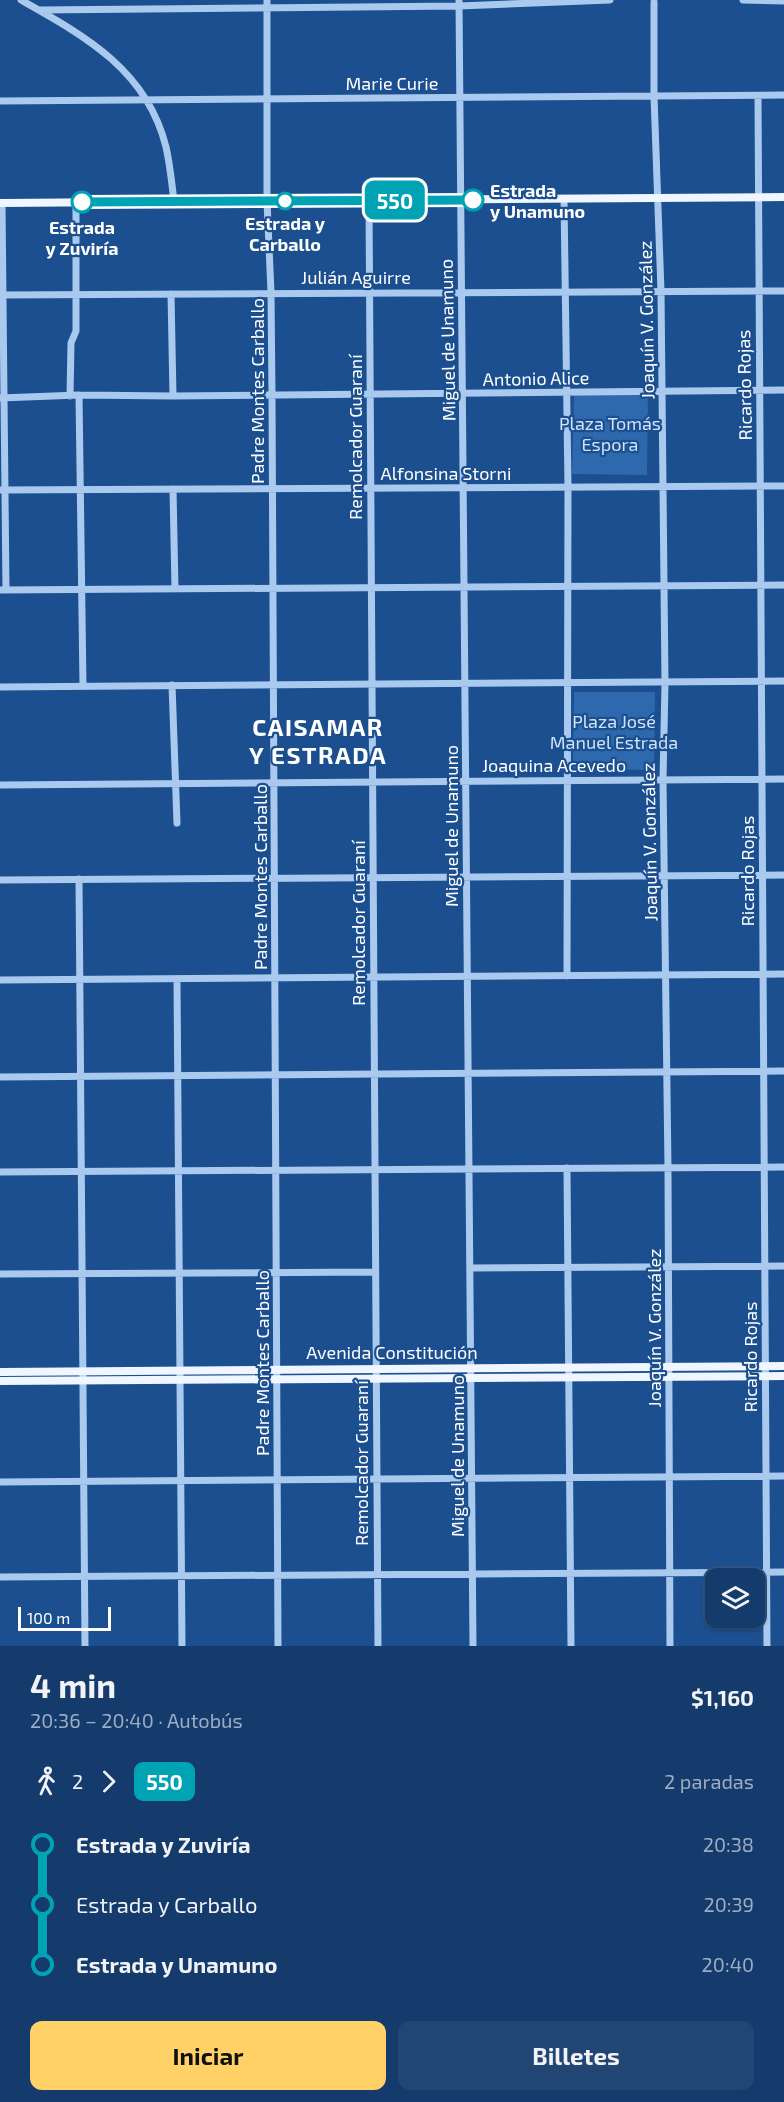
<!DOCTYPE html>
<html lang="es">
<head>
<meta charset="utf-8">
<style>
	:root { --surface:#143b6b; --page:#214673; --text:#f1f3f6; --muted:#9dadc1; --line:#33557e; --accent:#ffd166 }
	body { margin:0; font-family:"Exo 2",sans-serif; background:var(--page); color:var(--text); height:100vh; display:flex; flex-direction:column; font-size:22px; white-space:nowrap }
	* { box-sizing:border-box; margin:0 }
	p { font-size:20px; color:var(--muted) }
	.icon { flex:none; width:33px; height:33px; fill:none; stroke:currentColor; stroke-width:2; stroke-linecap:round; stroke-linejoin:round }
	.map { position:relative; height:1646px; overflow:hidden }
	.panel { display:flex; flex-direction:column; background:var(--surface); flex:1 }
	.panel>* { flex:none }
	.badge { padding:0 12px; border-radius:9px; font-size:21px; line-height:39px }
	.buttons { position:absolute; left:705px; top:1568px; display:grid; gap:12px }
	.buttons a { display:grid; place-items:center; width:60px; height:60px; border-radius:12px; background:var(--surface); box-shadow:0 2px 4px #0004,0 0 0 2px var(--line); font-size:30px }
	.scale { position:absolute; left:18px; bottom:15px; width:93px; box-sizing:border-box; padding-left:6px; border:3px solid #fff; border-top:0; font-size:16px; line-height:21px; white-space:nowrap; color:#fff; -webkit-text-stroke:4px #1b4f8f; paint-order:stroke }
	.map>.badge { position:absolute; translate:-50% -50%; box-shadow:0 0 0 3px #fff }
	.legs { display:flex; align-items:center; gap:9px; height:66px; padding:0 30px; font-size:20px }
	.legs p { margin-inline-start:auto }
	.overview { display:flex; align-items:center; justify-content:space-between; height:102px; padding:0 30px }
	h1 { font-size:33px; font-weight:700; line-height:45px }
	.button { display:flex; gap:12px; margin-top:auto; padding:12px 30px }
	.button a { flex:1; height:69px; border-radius:12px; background:var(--accent); color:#111; font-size:24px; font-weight:700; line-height:69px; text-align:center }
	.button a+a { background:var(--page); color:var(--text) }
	ul { padding:0 30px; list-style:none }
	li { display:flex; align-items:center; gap:21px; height:60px; font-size:22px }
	li i { display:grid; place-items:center; width:9px; height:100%; margin:0 8px; background:currentColor }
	li i::after { content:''; width:15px; height:15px; margin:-8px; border:4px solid; border-radius:50%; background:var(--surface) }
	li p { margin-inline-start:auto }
	li:first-child i { background:linear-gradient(#0000 50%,currentColor 0) }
	li:last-child i { background:linear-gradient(currentColor 50%,#0000 0) }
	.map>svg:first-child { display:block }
	.green { fill:#2e69ad }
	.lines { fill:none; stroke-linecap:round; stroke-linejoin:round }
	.minor { stroke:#a9c9ee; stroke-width:7 }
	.major { stroke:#f0f6ff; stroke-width:8 }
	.line-1-casing { stroke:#fff; stroke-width:14 }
	.line-1 { stroke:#00a3b4; stroke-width:9 }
	.stop-1-dot { fill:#fff; stroke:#00a3b4; stroke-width:3 }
	.labels { text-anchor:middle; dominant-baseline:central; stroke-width:4.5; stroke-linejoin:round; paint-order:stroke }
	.street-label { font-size:18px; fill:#fff; stroke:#1b4f8f }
	.stop-label { font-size:18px; font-weight:bold; fill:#fff; stroke:#1b4f8f }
	.park-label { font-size:18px; fill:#cfe3fa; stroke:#1b4f8f }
	.district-label { font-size:24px; font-weight:bold; letter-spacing:1.5px; fill:#fff; stroke:#1b4f8f }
</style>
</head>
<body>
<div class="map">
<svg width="784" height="1646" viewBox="0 0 784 1646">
	<rect width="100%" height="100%" fill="#1b4f8f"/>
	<path class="green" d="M574 392 648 394 647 475 572 474Z
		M574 692H655L654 770 573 769Z"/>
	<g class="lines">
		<path class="minor" d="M21 0C85 36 147 70 166 147 170 165 172 184 174 202
			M267 0V201L271 292 272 395 278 1646
			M459 0 473 1646
			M743 0 784 1
			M654 2V96L661 291 665 683 663 780 668 1168 670 1646
			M39 10 459 6 610 0
			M758 96 767 1646
			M0 101 784 95
			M564 199 568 487 567 976
			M369 201 378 1646
			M2 203 6 590
			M171 294 173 396
			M0 295 784 291
			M79 395 83 686
			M70 396 71 343 76 331V202
			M0 398 79 395 173 396 784 390
			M173 489 175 589
			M0 490 784 486
			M0 590 784 585
			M172 685 177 823
			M0 687 784 681
			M0 785 784 779
			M79 879 85 1646
			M0 880 784 875
			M177 979 182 1646
			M0 980 784 974
			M0 1077 784 1071
			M567 1168 571 1646
			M0 1172 784 1167
			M470 1268 784 1266
			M0 1274 375 1272
			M0 1482 784 1476
			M0 1577 784 1572"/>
		<path class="major" d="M0 203 784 197
			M0 1372 784 1366
			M0 1381 784 1376"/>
	</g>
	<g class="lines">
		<defs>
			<path id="line-1" d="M82 202 473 200"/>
		</defs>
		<use href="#line-1" class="line-1-casing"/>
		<use href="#line-1" class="line-1"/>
	</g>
	<g class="stop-1-dot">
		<circle cx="473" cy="200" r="10"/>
		<circle cx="285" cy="201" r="8"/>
		<circle cx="82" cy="202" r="10"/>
	</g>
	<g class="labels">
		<g class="street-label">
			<text x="392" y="83">Marie Curie</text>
			<text x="356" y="277">Julián Aguirre</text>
			<text transform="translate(646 320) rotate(-91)">Joaquín V. González</text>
			<text transform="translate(447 340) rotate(-91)">Miguel de Unamuno</text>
			<text transform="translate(536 378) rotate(-1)">Antonio Alice</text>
			<text transform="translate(744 385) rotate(-91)">Ricardo Rojas</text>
			<text transform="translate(257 391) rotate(-90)">Padre Montes Carballo</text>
			<text transform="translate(355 437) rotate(-90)">Remolcador Guaraní</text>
			<text x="446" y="473">Alfonsina Storni</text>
			<text x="554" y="765">Joaquina Acevedo</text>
			<text transform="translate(451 826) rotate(-90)">Miguel de Unamuno</text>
			<text transform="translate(649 842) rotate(-91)">Joaquín V. González</text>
			<text transform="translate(747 871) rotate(-90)">Ricardo Rojas</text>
			<text transform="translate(260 877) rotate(-90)">Padre Montes Carballo</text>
			<text transform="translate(358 923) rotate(-90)">Remolcador Guaraní</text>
			<text transform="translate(654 1328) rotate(-90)">Joaquín V. González</text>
			<text x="392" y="1352">Avenida Constitución</text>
			<text transform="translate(750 1357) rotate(-90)">Ricardo Rojas</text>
			<text transform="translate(262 1363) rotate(-90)">Padre Montes Carballo</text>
			<text transform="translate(457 1456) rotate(-90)">Miguel de Unamuno</text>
			<text transform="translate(361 1463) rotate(-90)">Remolcador Guaraní</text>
		</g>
		<g class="stop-label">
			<text x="490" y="190" text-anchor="start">Estrada<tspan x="490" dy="21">y Unamuno</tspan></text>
			<text x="285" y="223">Estrada y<tspan x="285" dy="21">Carballo</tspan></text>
			<text x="82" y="227">Estrada<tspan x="82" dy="21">y Zuviría</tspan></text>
		</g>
		<g class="park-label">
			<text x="610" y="423">Plaza Tomás<tspan x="610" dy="21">Espora</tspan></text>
			<text x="614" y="721">Plaza José<tspan x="614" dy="21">Manuel Estrada</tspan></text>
		</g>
		<g class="district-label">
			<text x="318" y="726">CAISAMAR<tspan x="318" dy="28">Y ESTRADA</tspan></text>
		</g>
	</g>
</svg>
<div class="buttons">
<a><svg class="icon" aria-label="layers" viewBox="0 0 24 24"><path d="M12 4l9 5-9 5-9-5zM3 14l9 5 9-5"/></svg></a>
</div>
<div class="scale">100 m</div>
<b class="badge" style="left:395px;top:200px;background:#00a3b4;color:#fff">550</b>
</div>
<section class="panel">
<div class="overview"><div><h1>4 min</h1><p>20:36 – 20:40 · Autobús</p></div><b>$1,160</b></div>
<div class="legs"><svg class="icon" aria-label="walk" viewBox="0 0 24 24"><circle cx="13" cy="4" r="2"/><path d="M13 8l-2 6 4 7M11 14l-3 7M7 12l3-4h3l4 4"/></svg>2<svg class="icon" aria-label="forward" viewBox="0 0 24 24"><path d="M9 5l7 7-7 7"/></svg><b class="badge" style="background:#00a3b4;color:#fff">550</b><p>2 paradas</p></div>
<ul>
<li><i style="color:#00a3b4"></i><b>Estrada y Zuviría</b><p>20:38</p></li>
<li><i style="color:#00a3b4"></i><span>Estrada y Carballo</span><p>20:39</p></li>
<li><i style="color:#00a3b4"></i><b>Estrada y Unamuno</b><p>20:40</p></li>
</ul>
<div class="button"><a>Iniciar</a><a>Billetes</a></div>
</section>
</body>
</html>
